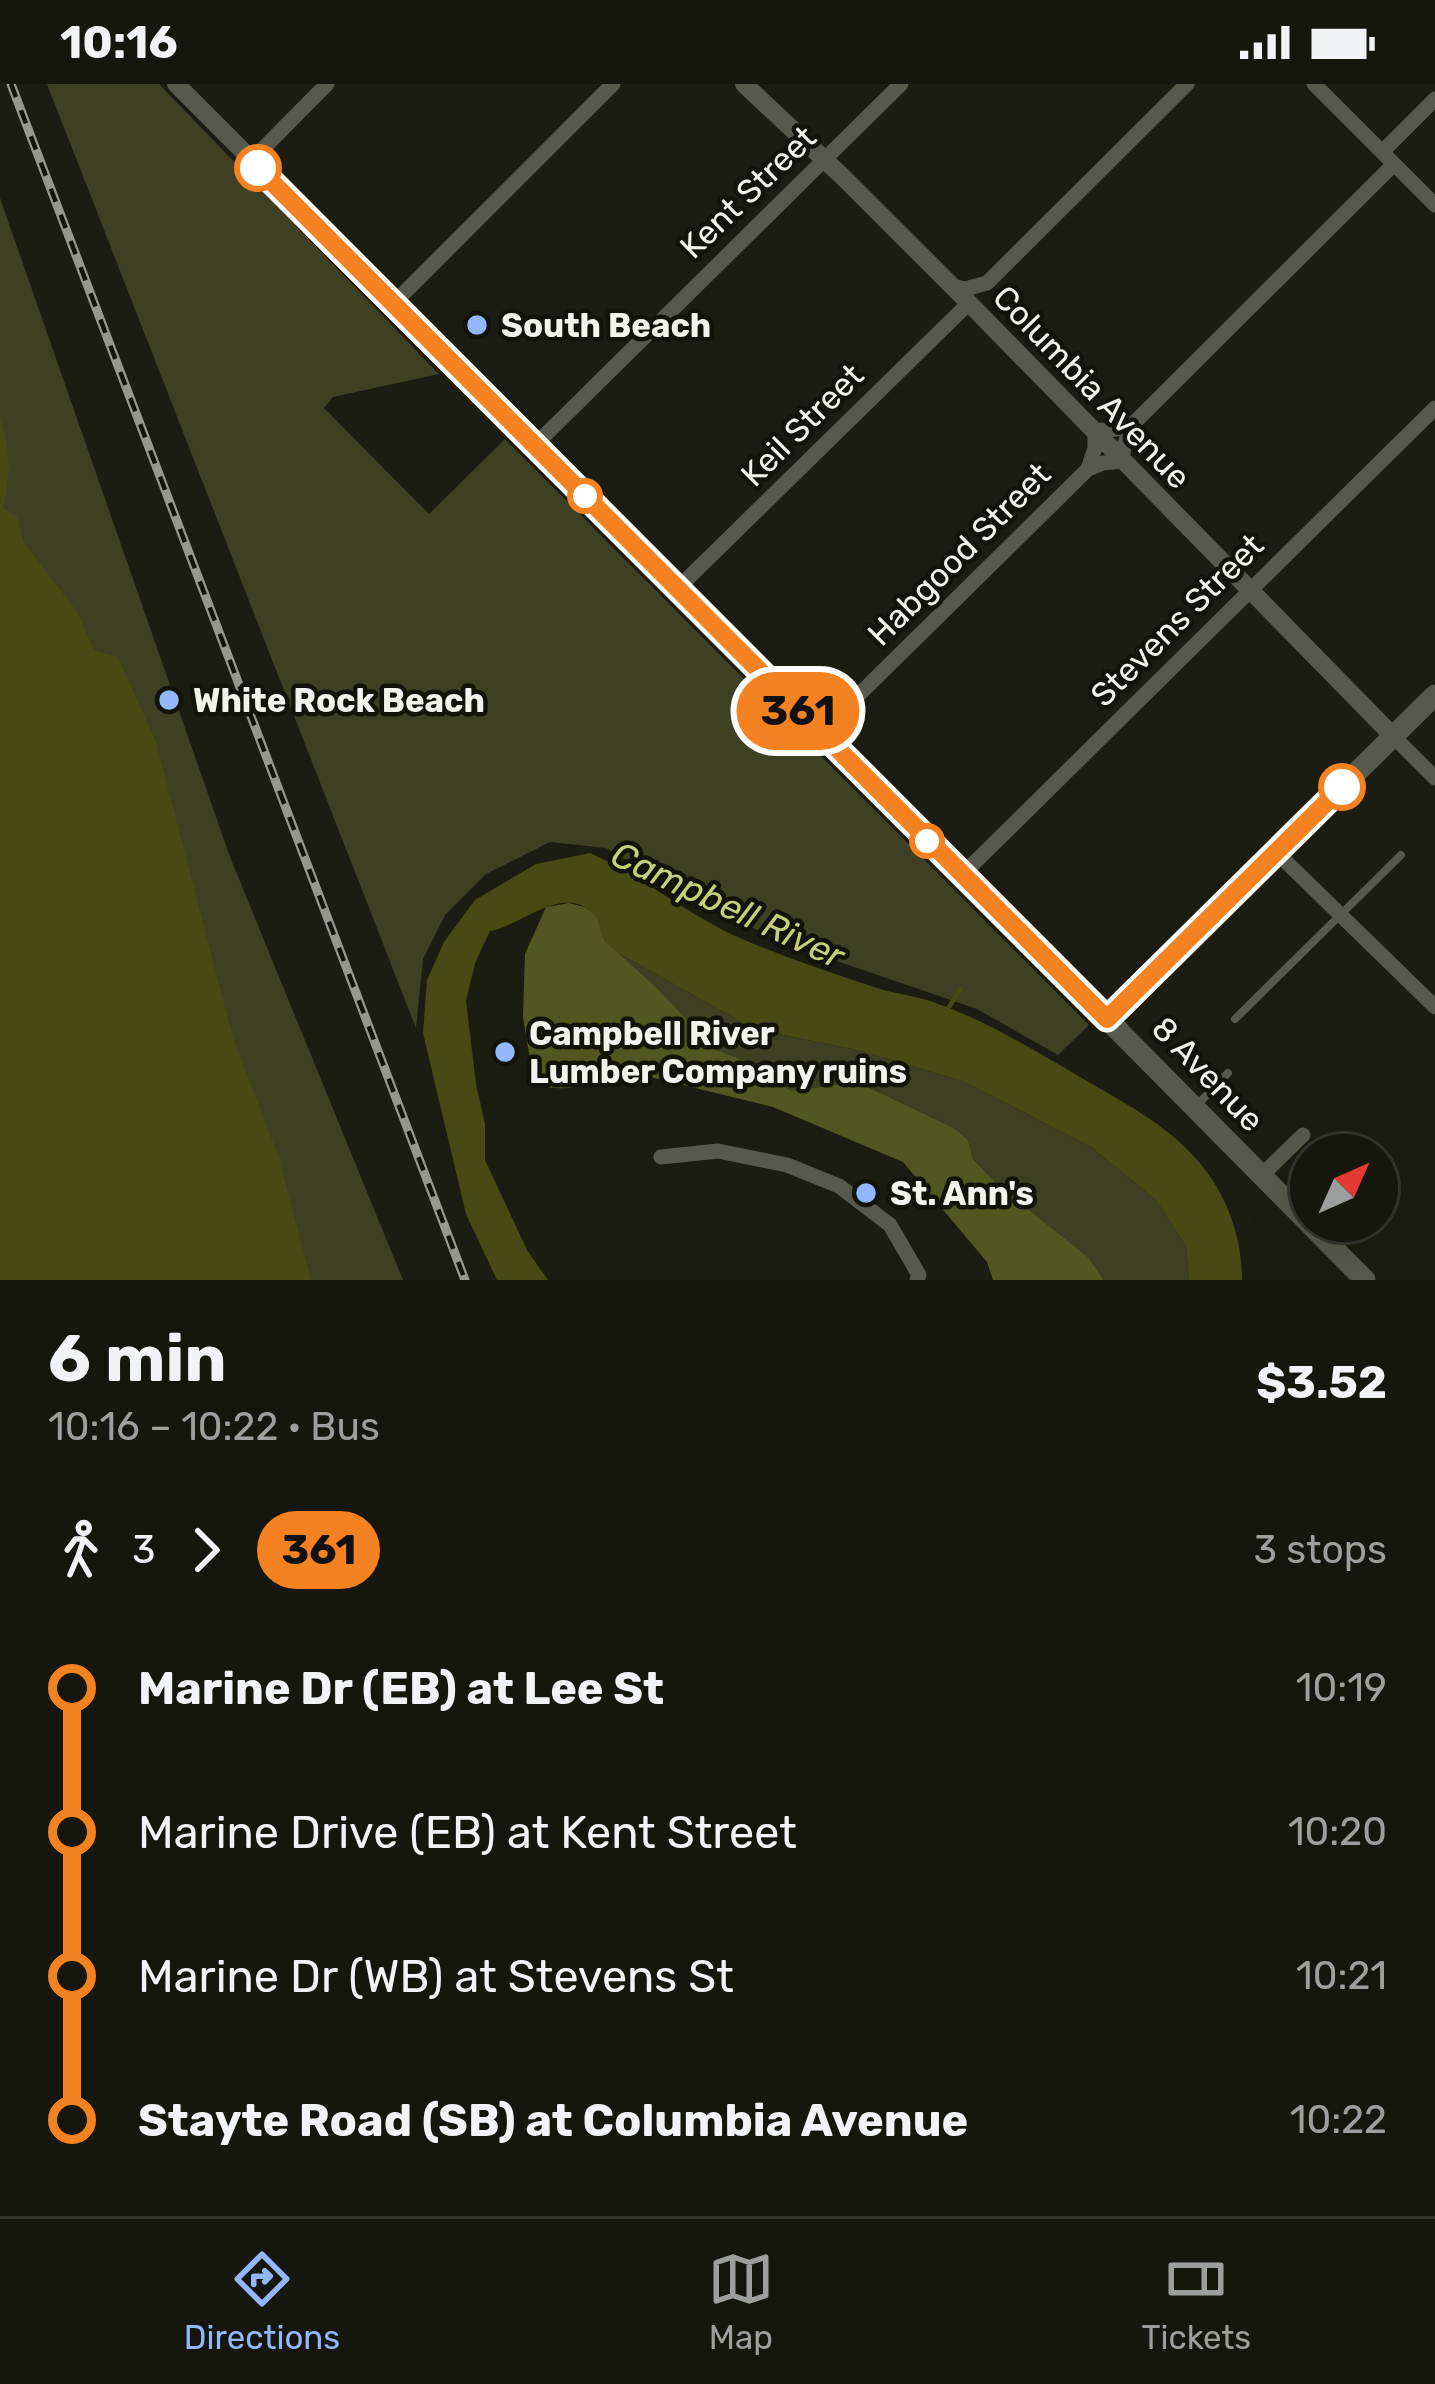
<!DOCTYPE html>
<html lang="en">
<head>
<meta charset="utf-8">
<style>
	:root { --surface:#15160e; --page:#22231c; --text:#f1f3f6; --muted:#9d9f9e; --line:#34352e; --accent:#93b7fd }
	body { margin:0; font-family:Rubik,sans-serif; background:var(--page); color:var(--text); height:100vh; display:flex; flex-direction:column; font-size:45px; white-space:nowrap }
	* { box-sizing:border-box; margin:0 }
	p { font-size:39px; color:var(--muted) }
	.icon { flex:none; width:66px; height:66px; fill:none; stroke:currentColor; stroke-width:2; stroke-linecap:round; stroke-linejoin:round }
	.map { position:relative; height:1196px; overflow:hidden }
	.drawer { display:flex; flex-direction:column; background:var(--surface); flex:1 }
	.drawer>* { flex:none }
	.badge { padding:0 24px; border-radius:39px; font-size:42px; line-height:78px }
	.needle { width:78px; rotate:45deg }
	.fabs { position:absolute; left:1290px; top:1050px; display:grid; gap:24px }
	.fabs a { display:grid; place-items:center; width:108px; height:108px; border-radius:50%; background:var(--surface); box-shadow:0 12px 48px #0002,0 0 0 3px var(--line); font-size:60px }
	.map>.badge { position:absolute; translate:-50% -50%; box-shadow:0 0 0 6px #fff }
	.legs { display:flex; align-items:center; gap:18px; height:132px; padding:0 48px; font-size:39px }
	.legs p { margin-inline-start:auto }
	.overview { display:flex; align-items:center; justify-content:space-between; height:204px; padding:0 48px }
	h1 { font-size:66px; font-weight:700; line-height:90px }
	ul { padding:0 48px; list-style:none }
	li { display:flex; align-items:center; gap:42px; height:144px; font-size:45px }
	li i { display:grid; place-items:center; width:18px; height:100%; margin:0 15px; background:currentColor }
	li i::after { content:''; width:30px; height:30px; margin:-15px; border:9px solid; border-radius:50%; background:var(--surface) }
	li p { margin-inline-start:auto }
	li:first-child i { background:linear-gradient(#0000 50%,currentColor 0) }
	li:last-child i { background:linear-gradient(currentColor 50%,#0000 0) }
	.status { display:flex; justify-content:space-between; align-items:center; height:84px; padding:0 60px; background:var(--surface); direction:ltr }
	.status svg { height:33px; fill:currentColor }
	.tabs { display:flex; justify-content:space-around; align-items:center; height:168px; border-top:3px solid var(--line); background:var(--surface); font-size:33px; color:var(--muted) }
	.tabs a { display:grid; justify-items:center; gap:6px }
	.tabs .current { color:var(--accent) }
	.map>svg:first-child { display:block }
	.green { fill:#3d4022 }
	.forest { fill:#525620 }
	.water { fill:#474a13 }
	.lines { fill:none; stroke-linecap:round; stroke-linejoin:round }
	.stream { stroke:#474a13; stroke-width:4.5 }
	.service { stroke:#57594c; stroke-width:8 }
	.minor { stroke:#57594c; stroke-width:15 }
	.tertiary { stroke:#57594c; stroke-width:18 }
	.secondary { stroke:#57594c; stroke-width:21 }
	.rail-casing { stroke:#96978e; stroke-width:9 }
	.rail { stroke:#131409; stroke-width:4.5; stroke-dasharray:14; stroke-linecap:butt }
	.line-1-casing { stroke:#fff; stroke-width:27 }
	.line-1 { stroke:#f58220; stroke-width:18 }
	.stop-1-dot { fill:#fff; stroke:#f58220; stroke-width:6 }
	.poi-dot { fill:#93b7fd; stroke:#131409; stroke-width:4.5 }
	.labels { text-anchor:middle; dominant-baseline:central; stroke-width:9; stroke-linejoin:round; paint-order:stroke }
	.street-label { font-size:33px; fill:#f2f3ec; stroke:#131409 }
	.poi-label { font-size:33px; font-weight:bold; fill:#f2f3ec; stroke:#131409; text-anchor:start }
	.water-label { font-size:36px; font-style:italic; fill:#c7cf7c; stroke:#131409 }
</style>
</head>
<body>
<div class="status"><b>10:16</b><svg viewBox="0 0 49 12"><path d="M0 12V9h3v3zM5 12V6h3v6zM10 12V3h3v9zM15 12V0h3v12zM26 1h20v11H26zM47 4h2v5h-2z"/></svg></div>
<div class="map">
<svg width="1435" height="1196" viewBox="0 0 1435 1196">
	<rect width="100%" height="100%" fill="#1c1d12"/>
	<path class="green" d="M47 0H159L439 290 333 313 324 324 429 430 505 355 1089 941 1058 971 977 925 787 860 710 824 606 764 550 758 486 790 445 831 423 875 416 944Z
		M0 114 230 773 403 1196H0Z
		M618 869 754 945 857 966 963 997 1091 1063 1156 1116 1186 1162 1189 1196H1104L1088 1173 999 1102 973 1075 968 1056 954 1044 870 1004 846 999 792 1007 776 998 755 981 715 965 656 903Z"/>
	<path class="forest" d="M569 819 585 823 598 832 605 857 656 903 715 965 755 981 776 998 792 1007 846 999 870 1004 954 1044 968 1056 973 1075 999 1102 1088 1173 1104 1196H993L987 1178 903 1078 773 1023 613 984C583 1002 569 1010 534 1000L523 933 525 870 546 823Z"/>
	<path class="water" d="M0 334C11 368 11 390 3 424L17 433 23 457 78 529 94 566 118 573 156 658 233 954 278 1071 311 1196H0Z
		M590 769C644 793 689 832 742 855 786 874 834 890 880 905 897 910 916 912 933 918 985 936 1032 965 1080 993 1121 1017 1168 1041 1199 1078 1227 1111 1242 1153 1242 1196H1189L1186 1162 1156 1116 1091 1063 963 997 857 966 754 945 618 869C614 866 606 859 604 855 598 845 601 836 592 828 561 801 521 842 490 847L475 879 466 917 476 1000 485 1040V1076L527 1166 548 1196H497L466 1130 423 949 427 896 444 858 475 816 536 780Z"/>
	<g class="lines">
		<path class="stream" d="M947 926 961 905"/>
		<path class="service" d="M1235 935 1401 771
			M1196 1022 1228 989"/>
		<path class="minor" d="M1314 0 1435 121
			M1382 68 1435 15
			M251 77 327 0
			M952 202 965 205 987 199 1187 0
			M394 219 613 0
			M535 361 901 0
			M1088 385 1095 364V347L1117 345 1133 340
			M677 505 969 219
			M820 649 1088 385 1103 379 1122 377 1124 362 1133 340 1394 80
			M1393 652 1435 694
			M1275 767 1435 923
			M962 791 1435 324
			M661 1073 718 1067 787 1081 839 1102 890 1141 919 1191 917 1196
			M1261 1092 1303 1051"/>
		<path class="tertiary" d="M176 0 1107 935
			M744 0 843 93 969 219 1393 652"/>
		<path class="secondary" d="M1365 1196 1107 935 1435 611"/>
		<defs>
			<path id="rail" d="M11 0 465 1196"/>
		</defs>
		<use href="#rail" class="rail-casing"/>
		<use href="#rail" class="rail"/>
	</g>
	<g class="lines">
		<defs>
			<path id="line-1" d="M258 84 1107 935 1342 703"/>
		</defs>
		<use href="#line-1" class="line-1-casing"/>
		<use href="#line-1" class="line-1"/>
	</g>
	<g class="stop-1-dot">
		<circle cx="258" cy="84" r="21"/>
		<circle cx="585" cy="412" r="15"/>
		<circle cx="1342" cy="703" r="21"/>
		<circle cx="927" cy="757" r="15"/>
	</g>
	<g class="poi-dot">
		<circle cx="477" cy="241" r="12"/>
		<circle cx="169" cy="616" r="12"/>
		<circle cx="505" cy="968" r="12"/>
		<circle cx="866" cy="1109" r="12"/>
	</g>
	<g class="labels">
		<g class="street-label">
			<text transform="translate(748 108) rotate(-44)">Kent Street</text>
			<text transform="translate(1092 303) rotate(46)">Columbia Avenue</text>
			<text transform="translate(802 341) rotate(-45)">Keil Street</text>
			<text transform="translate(959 470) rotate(-45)">Habgood Street</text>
			<text transform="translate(1177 536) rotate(-45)">Stevens Street</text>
			<text transform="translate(1208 990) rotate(46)">8 Avenue</text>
		</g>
		<g class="poi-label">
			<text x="501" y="241">South Beach</text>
			<text x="193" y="616">White Rock Beach</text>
			<text x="529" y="949">Campbell River<tspan x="529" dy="38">Lumber Company ruins</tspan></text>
			<text x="890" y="1109">St. Ann's</text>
		</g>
		<g class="water-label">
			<text transform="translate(728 821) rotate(25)">Campbell River</text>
		</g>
	</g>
</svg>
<div class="fabs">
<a><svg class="needle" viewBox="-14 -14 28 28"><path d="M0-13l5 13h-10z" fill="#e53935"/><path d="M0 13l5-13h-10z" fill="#9d9f9e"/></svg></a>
</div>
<b class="badge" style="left:798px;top:627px;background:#f58220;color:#111">361</b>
</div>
<section class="drawer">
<div class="overview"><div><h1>6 min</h1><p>10:16 – 10:22 · Bus</p></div><b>$3.52</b></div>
<div class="legs"><svg class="icon" aria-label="walk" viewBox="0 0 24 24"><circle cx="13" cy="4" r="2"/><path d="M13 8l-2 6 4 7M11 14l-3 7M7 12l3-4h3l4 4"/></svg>3<svg class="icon" aria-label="forward" viewBox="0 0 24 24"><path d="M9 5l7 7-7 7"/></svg><b class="badge" style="background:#f58220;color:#111">361</b><p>3 stops</p></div>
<ul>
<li><i style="color:#f58220"></i><b>Marine Dr (EB) at Lee St</b><p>10:19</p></li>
<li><i style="color:#f58220"></i><span>Marine Drive (EB) at Kent Street</span><p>10:20</p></li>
<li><i style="color:#f58220"></i><span>Marine Dr (WB) at Stevens St</span><p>10:21</p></li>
<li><i style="color:#f58220"></i><b>Stayte Road (SB) at Columbia Avenue</b><p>10:22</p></li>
</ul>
</section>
<nav class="tabs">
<a class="current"><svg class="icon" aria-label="directions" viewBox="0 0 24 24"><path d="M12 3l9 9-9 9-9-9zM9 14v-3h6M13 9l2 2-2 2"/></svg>Directions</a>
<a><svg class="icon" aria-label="map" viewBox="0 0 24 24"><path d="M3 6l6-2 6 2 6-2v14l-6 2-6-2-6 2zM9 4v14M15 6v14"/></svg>Map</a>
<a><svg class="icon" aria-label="tickets" viewBox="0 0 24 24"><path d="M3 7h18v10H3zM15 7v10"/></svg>Tickets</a>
</nav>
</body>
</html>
